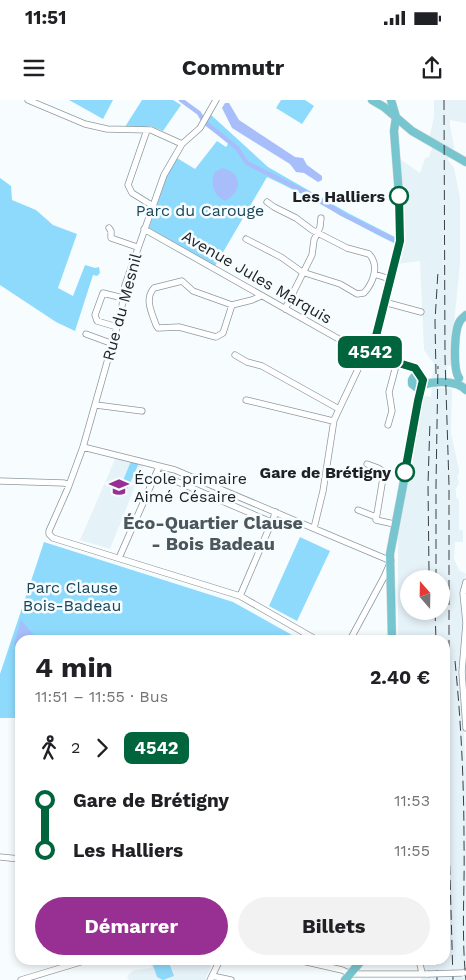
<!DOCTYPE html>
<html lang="fr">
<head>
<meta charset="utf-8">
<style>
	:root { --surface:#fff; --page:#f2f2f2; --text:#202124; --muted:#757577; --accent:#983094 }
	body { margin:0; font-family:"Work Sans",sans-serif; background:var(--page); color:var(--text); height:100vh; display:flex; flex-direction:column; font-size:19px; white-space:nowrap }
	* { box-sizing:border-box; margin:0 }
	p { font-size:16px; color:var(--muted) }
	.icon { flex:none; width:28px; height:28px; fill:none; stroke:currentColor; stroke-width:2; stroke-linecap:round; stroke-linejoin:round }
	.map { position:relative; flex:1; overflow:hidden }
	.panel { position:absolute; left:15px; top:535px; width:435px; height:330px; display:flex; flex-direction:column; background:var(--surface); border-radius:15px; box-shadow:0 2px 8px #0003 }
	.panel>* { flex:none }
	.badge { padding:0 10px; border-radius:8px; font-size:18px; line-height:32px }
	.needle { width:32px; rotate:340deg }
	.fabs { position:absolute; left:400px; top:470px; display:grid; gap:10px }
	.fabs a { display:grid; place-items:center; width:50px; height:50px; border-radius:50%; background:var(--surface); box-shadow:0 2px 8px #0003; font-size:25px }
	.map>.badge { position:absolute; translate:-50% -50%; box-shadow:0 0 0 2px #fff }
	.legs { display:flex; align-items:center; gap:8px; height:55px; padding:0 20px; font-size:16px }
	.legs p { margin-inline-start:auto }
	.head { display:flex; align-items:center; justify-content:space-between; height:85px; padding:0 20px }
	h1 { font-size:28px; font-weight:700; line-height:38px }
	.primary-button { display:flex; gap:10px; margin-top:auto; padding:10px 20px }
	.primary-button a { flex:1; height:58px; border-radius:30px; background:var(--accent); color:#fff; font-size:20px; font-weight:700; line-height:58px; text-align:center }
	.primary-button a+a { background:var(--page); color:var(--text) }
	ul { padding:0 20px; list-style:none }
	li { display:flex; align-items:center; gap:18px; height:50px; font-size:19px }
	li i { display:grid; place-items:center; width:8px; height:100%; margin:0 6px; background:currentColor }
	li i::after { content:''; width:12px; height:12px; margin:-6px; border:4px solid; border-radius:50%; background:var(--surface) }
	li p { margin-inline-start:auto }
	li:first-child i { background:linear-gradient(#0000 50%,currentColor 0) }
	li:last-child i { background:linear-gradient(currentColor 50%,#0000 0) }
	.status { display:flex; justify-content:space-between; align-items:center; height:35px; padding:0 25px; background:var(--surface); direction:ltr }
	.status svg { height:14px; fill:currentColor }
	header { display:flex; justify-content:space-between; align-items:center; height:65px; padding:0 20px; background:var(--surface); font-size:22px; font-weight:700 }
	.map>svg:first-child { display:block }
	.built { fill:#e5f2f8; fill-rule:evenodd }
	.green { fill:#8edafc }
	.water { fill:#a7befb }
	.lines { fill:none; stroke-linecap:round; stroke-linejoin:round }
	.canal { stroke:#a7befb; stroke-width:4.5 }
	.minor-casing { stroke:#8d9aa0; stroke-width:7 }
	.major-casing { stroke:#d6d7d8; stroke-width:9 }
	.minor { stroke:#fff; stroke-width:5.5 }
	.major { stroke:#77c5cf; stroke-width:8 }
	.rail { stroke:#3a3f42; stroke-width:1; stroke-dasharray:10 5; stroke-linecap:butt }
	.minor-bridge-casing { stroke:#8d9aa0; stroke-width:7; stroke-linecap:butt }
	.minor-bridge { stroke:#fff; stroke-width:5.5 }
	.line-1-casing { stroke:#fff; stroke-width:11 }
	.line-1 { stroke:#00643c; stroke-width:8 }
	.stop-1-dot { fill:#fff; stroke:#00643c; stroke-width:2.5 }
	.labels { text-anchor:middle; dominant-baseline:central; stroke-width:5; stroke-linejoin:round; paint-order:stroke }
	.stop-label { font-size:16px; font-weight:bold; fill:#1d2124; stroke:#f7fcff; text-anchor:end }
	.park-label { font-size:16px; fill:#194658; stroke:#f7fcff }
	.street-label { font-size:16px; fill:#1d2124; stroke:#f7fcff }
	.poi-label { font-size:16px; fill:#1d2124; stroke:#f7fcff; text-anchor:start }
	.neighbourhood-label { font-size:18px; font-weight:bold; fill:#4b575c; stroke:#f7fcff }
</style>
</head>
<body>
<div class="status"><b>11:51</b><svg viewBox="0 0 49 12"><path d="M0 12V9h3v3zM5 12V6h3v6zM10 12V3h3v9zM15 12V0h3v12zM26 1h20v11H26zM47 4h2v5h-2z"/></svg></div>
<header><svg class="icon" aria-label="menu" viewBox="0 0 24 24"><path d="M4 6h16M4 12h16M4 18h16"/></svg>Commutr<svg class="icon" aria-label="share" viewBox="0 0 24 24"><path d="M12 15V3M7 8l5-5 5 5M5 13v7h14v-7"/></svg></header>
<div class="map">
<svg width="466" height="880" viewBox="0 0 466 880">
	<rect width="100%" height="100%" fill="#f7fcff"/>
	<path class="built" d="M434 0H466V23L450 20V25L454 47 451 52 448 51V60L454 68 460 98V164L452 244 453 265 447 266V277L432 278 434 264 424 250 420 161 396 164 397 57 420 73 425 58 429 57 434 42 429 39 434 17Z
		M432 287 452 289 451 333 459 370V374L457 376 459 383 455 390H456V397L459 400V430H463V442H455L454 459 459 470 466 474 461 487 460 496 463 528 461 584 466 670V880H421L424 873 423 860H445V540H398V440H397L419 318 421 316 424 296 431 297ZM409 479H441V511H409Z
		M116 357 144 364 110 449 80 440Z
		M149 860H209L211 866 205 880H129L127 876 134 870 152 868Z"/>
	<path class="green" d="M69 0H113L103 19Z
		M142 0H173L181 5 163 31 151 26 123 30Z
		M281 0H305L314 6 302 24 276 8Z
		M210 14 268 67 348 113 397 138 396 144C352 123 311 97 267 77L215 166 149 128 167 75 177 58 195 69 217 41 226 47 229 42 204 25Z
		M0 78 11 86 12 100 36 110 53 125 77 134 58 188 73 196 85 165 95 168 99 167 100 173 97 176 93 175 75 231 56 222 0 185Z
		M131 361 139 363 124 396 118 393Z
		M300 437 330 451 297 521 269 506Z
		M44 442 233 502 301 540H20V618H0V574Z
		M157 860H168L174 876 163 880 157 877 152 862Z"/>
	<path class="water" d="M225 3H229L239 20 295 57 303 58 307 65 322 76V80L318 82 304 73 296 72 290 64 232 28 222 8Z
		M222 68C244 73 242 92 225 101 214 96 209 82 215 72Z
		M21 520 38 540H20V547L14 544Z"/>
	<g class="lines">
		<path class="canal" d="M181 0 199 13 203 20
			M206 23 237 48 247 63 313 96 342 114 396 141"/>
		<defs>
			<path id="minor" d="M28 0 85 24 107 29 151 30 182 44
				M216 0 200 28 182 44 164 75 125 185 121 213 83 347 68 388 49 431V434L53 438 240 496 317 540
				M147 30 128 85 132 93 153 106
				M109 128 111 131V138L137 147
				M144 129 360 251 369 254 359 267 334 320 323 391 314 428
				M246 139 281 157 302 172 340 184 357 194 364 193C373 183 380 166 369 154L347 148 312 130 296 118 274 107 267 102
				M374 174 390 179
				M384 202 421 212
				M232 205 223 233 216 237 179 227 158 228 156 225C152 213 144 199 154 188L182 181 193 191 232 205 252 200 261 196
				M285 209 312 155 314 140 320 127 321 118
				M117 227 97 221 95 215 103 193 123 198
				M86 234 113 244
				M235 255 247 262 262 266 339 309
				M246 300 333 321
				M96 305 142 311
				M388 325 392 311 389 292 397 262
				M83 347 175 370 391 461 384 477 350 540
				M367 364 378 368 384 372 376 420 394 424
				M157 373 271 422
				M0 381 64 383 69 385
				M358 410 376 417
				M119 458 158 369
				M466 482 463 493 466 523 462 572 466 628
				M240 496 276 412
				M0 757 20 759
				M298 860 342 870 351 874H428
				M419 860 422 873
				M465 872H466
				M212 876 231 880
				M21 880 87 860
				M210 880 220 860"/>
			<path id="major" d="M372 0 384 7 412 31 466 62
				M391 0 396 17 394 31 400 108V141L374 244 369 254 415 268 423 282 420 287H416L412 284V280L414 277 421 276
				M459 278C453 270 454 230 460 221 461 219 464 217 466 215
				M422 285C435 281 457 280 466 290
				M392 540 390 454 422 286
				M345 880 362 860"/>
		</defs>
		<use href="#minor" class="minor-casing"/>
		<use href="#major" class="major-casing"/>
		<use href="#minor" class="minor"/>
		<use href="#major" class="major"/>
		<path class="rail" d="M444 0 445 257 449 385V742L453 880
			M436 274 435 221 438 171
			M429 471 428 384 430 321
			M436 479V385L438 266
			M435 511 436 540
			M455 561C461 621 464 682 464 743 465 789 461 835 466 880
			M437 880V860"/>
		<defs>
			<path id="minor-bridge" d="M428 874 462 873"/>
		</defs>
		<use href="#minor-bridge" class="minor-bridge-casing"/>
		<use href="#minor-bridge" class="minor-bridge"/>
	</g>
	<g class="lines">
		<defs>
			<path id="line-1" d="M399 96 400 141 374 244 369 254 415 268 423 280 418 301 405 372"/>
		</defs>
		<use href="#line-1" class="line-1-casing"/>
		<use href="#line-1" class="line-1"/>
	</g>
	<defs>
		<symbol id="school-bare" viewBox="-9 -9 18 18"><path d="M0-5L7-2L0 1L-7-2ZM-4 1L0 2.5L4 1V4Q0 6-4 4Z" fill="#983094" stroke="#f7fcff" stroke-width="2.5" paint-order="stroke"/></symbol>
	</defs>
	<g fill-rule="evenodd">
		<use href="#school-bare" x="105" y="373" width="28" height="28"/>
	</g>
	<g class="stop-1-dot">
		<circle cx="399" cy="96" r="9"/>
		<circle cx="405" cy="372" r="9"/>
	</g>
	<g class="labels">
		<g class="stop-label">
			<text x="385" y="96">Les Halliers</text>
			<text x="391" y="372">Gare de Brétigny</text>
		</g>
		<g class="park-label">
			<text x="200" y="110">Parc du Carouge</text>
			<text x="72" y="487">Parc Clause<tspan x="72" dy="18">Bois-Badeau</tspan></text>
		</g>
		<g class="street-label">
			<text transform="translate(257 177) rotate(30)">Avenue Jules Marquis</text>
			<text transform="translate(122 207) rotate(-75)">Rue du Mesnil</text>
		</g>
		<g class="poi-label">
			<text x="134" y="378">École primaire<tspan x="134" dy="18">Aimé Césaire</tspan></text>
		</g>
		<g class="neighbourhood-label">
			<text x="213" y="422">Éco-Quartier Clause<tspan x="213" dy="21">- Bois Badeau</tspan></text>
		</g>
	</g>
</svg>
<div class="fabs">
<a><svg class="needle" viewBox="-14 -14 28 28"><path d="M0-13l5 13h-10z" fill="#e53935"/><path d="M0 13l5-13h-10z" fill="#757577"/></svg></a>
</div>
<b class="badge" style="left:370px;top:252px;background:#00643c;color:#fff">4542</b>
<section class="panel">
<div class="head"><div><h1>4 min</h1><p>11:51 – 11:55 · Bus</p></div><b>2.40 €</b></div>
<div class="legs"><svg class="icon" aria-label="walk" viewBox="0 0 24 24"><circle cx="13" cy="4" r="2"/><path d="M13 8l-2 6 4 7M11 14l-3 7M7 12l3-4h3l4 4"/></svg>2<svg class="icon" aria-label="forward" viewBox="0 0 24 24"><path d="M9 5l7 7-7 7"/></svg><b class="badge" style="background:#00643c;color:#fff">4542</b></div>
<ul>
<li><i style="color:#00643c"></i><b>Gare de Brétigny</b><p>11:53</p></li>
<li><i style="color:#00643c"></i><b>Les Halliers</b><p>11:55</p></li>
</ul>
<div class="primary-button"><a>Démarrer</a><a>Billets</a></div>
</section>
</div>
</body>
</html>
